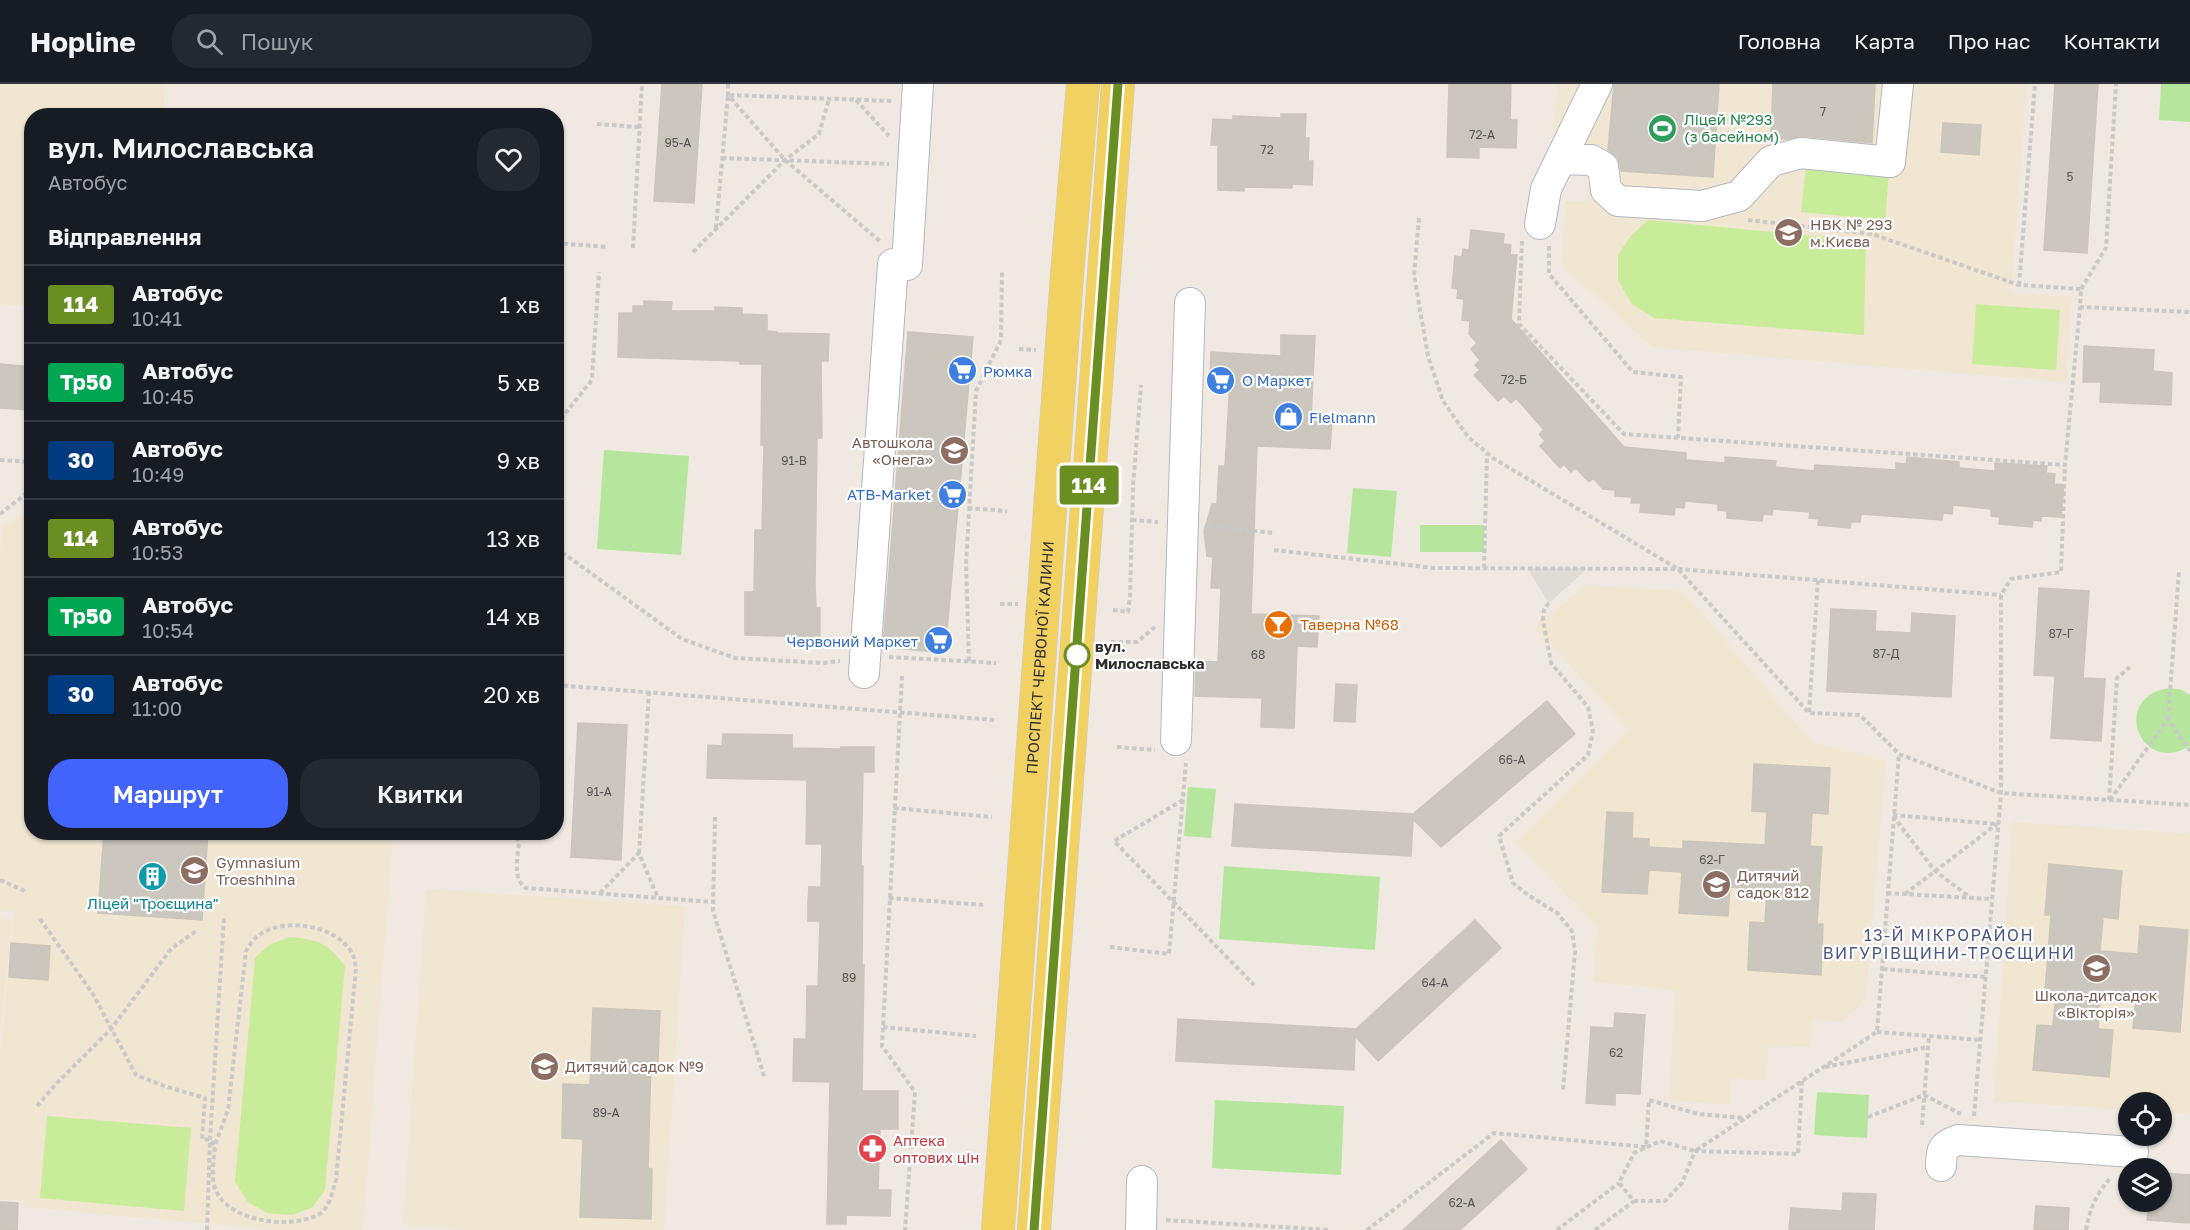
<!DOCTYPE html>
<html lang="uk">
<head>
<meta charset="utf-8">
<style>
	:root { --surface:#171b24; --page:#242831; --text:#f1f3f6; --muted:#9ea1a6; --line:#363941; --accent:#4264fb }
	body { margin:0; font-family:"Golos Text",sans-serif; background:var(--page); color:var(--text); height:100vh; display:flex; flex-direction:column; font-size:22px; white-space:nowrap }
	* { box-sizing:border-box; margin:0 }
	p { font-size:20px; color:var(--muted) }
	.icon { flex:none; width:33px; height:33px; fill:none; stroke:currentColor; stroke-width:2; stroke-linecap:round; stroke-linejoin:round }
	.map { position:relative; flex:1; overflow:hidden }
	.drawer { position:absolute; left:24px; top:24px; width:540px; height:732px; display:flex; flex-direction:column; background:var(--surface); border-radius:24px; box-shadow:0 2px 4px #0004 }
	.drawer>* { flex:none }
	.badge { padding:0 12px; border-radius:4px; font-size:21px; line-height:39px }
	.tools { position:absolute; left:2118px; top:1008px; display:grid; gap:12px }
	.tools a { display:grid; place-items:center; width:54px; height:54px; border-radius:50%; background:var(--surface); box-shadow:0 2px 4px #0004; font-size:30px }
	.map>.badge { position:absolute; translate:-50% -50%; box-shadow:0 0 0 3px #fff }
	h2 { padding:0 24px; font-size:22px; line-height:54px }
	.round { display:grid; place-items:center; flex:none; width:63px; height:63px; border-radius:24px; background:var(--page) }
	.headline { display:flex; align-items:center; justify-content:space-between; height:102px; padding:0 24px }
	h1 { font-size:28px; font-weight:600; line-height:45px }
	.cta { display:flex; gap:12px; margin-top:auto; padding:12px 24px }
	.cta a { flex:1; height:69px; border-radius:24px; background:var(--accent); color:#fff; font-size:24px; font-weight:600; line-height:69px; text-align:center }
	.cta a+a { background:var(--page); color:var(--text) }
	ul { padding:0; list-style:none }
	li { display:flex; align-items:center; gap:18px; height:78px; padding:0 24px; border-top:2px solid var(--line) }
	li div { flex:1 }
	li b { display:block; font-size:22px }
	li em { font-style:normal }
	li .badge { min-width:66px; font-weight:700; text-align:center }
	header { display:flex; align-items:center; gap:36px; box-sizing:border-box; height:84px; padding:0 30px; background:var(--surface); border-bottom:2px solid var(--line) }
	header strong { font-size:28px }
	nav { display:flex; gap:33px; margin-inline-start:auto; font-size:21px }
	.search { width:420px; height:54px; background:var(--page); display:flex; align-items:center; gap:15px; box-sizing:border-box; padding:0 21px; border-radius:24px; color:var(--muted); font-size:22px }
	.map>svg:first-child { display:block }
	.education { fill:#f0e6d1 }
	.green { fill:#b6e59e }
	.pitch { fill:#c9ec9a }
	.plaza { fill:#dfdcd8 }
	.building { fill:#cbc7bf; stroke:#cbc5ba; stroke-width:1.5 }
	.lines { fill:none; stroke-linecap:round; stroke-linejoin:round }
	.minor-casing { stroke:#b4b7c1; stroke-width:32 }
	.major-casing { stroke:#c9c9c9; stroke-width:34 }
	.path { stroke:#c9c9c9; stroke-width:4; stroke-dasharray:4.5 3; stroke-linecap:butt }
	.minor { stroke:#fff; stroke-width:30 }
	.major { stroke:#f2d163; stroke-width:33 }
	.line-casing { stroke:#fff; stroke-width:14 }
	.line { stroke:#6b8e23; stroke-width:9 }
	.stop-dot { fill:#fff; stroke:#6b8e23; stroke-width:3 }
	.labels { text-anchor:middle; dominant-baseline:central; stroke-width:4.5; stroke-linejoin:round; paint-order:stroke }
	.number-label { font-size:12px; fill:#555452 }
	.leisure-label { font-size:15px; fill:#27864d; stroke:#fff; text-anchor:start }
	.education-label { font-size:15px; fill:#785e54; stroke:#fff; text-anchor:start }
	.shop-label { font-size:15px; fill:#366cbe; stroke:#fff; text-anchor:start }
	.food-label { font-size:15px; fill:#c56008; stroke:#fff; text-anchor:start }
	.stop-label { font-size:15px; font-weight:bold; fill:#2e2e2e; stroke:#fff; text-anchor:start }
	.street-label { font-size:15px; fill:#2e2e2e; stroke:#fff }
	.culture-label { font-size:15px; fill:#0d838f; stroke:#fff }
	.health-label { font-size:15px; fill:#be3a42; stroke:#fff; text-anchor:start }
	.neighbourhood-label { font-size:16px; letter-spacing:1.5px; fill:#4d5680; stroke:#fff }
</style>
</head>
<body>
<header>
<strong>Hopline</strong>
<div class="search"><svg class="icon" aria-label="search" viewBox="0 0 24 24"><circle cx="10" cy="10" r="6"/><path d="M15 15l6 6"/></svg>Пошук</div>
<nav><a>Головна</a><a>Карта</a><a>Про нас</a><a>Контакти</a></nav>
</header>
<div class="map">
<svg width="2190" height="1146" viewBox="0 0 2190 1146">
	<rect width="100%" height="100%" fill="#efe9e1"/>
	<path class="education" d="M0 0H165L163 31 32 32 31 223 0 220Z
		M1558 0H2027L2011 209 2072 213 2066 298 1652 263 1561 180 1566 117 1587 118 1590 86 1550 82Z
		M31 423 32 748 393 749 363 1146H278L24 1123 25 1117 0 1115V971L14 828 0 825V476L2 444Z
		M1585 502 1682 506 1812 659 1886 677 1866 914 1844 937 1812 936 1811 963 1769 961 1766 996 1731 995 1730 1021 1669 1016 1675 906 1594 898 1597 843 1516 757 1628 645 1535 543Z
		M2012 738 2190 750V1030L2162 1028V1018H2128V1026L1994 1017Z
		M426 805 685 822 664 1146H472L403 1141Z
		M0 835 12 836 0 955Z"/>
	<path class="green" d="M2161 0H2190V38L2159 36Z
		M604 366 689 372 681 471 597 465Z
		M1353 404 1397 407 1391 473 1347 469Z
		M1420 441H1484V468H1420Z
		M2171 604 2182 606 2190 611V662C2138 693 2110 610 2171 604Z
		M1188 703 1216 705 1211 754 1184 752Z
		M1224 782 1380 793 1375 866 1219 855Z
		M1817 1008 1869 1011 1867 1054 1814 1051Z
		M1215 1016 1344 1022 1341 1091 1212 1084Z"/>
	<path class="pitch" d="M1806 82 1889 90 1885 136 1801 128Z
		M1648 136 1866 157 1864 251 1654 234 1632 220 1618 196V171L1630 153Z
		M1976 220 2060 226 2056 286 1972 280Z
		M290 853C319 856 327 858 345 882L325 1106 313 1123 292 1131 267 1129 248 1118 235 1098 255 874 269 861Z
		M47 1032 191 1044 184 1127 40 1114Z"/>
	<path class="plaza" d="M1527 484H1588L1549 519Z"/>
	<path class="building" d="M662 0H702L694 119 654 117Z
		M1449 0H1511L1510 36H1517L1516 64 1479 63V74L1447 73Z
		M1614 0H1719L1713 93 1621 87 1618 74 1608 66Z
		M1773 0H1875L1872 59 1803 52 1787 55 1771 54Z
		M2055 0H2098L2087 169 2044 166Z
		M1281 30H1306L1305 54H1309L1308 77H1313L1312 101 1292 100V104L1244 103V107L1218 106V61H1211L1213 35 1233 36V32L1281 34Z
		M1943 39 1981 41 1979 71 1941 68Z
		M1471 146 1504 150 1503 160 1511 161 1510 171H1517L1511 235 1624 363 1686 369V376L1725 379V373L1776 377 1775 383 1814 387 1815 381 1896 386V379L1906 380 1907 373 1959 378V384L1995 387V379L2047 382 2046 389 2055 390 2054 400 2064 401 2061 433 2041 432V437L2033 436 2032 443 1999 440 2000 433 1991 432V425L1953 421 1952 430 1943 429 1942 436 1861 430 1860 438H1851L1850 444 1818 441 1819 435 1809 434 1810 428 1773 425 1772 431 1763 430 1762 437 1727 434V427L1718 426V420L1685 417 1684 424 1675 423 1674 431 1640 428 1641 419H1631L1632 413 1615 412V406L1603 405 1593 394 1589 398 1576 384 1571 388 1564 380 1560 384 1540 362 1545 357 1539 350 1544 346 1516 314 1511 319 1504 312 1498 317 1474 291 1480 286 1475 281 1480 276 1471 265 1477 259 1469 250 1470 237 1462 236 1464 215 1457 214 1458 205 1452 204 1455 172 1462 173 1463 165 1469 166Z
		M644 217 672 218 671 227H715V223L742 224V230L767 231V247L777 248V249L829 250 828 277H821L822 354H817L815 501 816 524H820V553L745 551V508H754L755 446H762L764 361H761L762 280H740V277L618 273 619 229H633V222H644Z
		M908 248 973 253 945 569 883 563Z
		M1281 251 1315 252 1311 335 1332 336 1330 365 1257 362 1251 530 1319 532 1317 563 1297 562 1294 644 1261 643 1262 614 1195 612 1196 577 1218 578 1221 504H1211L1213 473 1207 472 1204 447 1212 420H1217L1219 382H1225L1230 298 1210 297 1211 268 1281 272Z
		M2084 262 2154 266 2153 287 2172 289 2171 321 2100 318 2101 298H2083Z
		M0 280 32 283V326L0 324Z
		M2039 504 2089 507 2083 594 2105 595 2101 657 2051 654 2055 592 2034 591Z
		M1831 525 1876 527 1875 547 1911 549 1912 529 1955 532 1951 613 1827 607Z
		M1336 600 1357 601 1355 638 1334 637Z
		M1547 617 1575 650 1441 763 1413 735 1411 772 1232 762 1235 720 1413 730Z
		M578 639 627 641 621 776 571 773Z
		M723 650 792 651V664L841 665V663H874V688H863L861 782H863L862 881H864L862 1007H898V1045H880L878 1106H891L890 1132 846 1131V1140H827L830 998 793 997 794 955H806L807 902H818L820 837H808V818L809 803H821L822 760H806L807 696 707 694 708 661 722 662Z
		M1754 680 1830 684 1828 730 1812 729 1810 762 1822 763 1817 840H1823L1821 891 1748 886 1750 838 1765 839 1767 806 1730 803 1728 832 1679 829 1682 788 1649 786 1647 810 1602 808 1607 728 1633 729 1632 754 1649 755V763L1683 765V757L1765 761 1767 728 1752 727Z
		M104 748H208L202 836 98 829Z
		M2049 780 2122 787 2118 835 2103 833 2100 867 2138 870 2140 842 2188 846 2180 948 2133 944 2136 914 2100 912 2098 945 2113 946 2109 993 2033 986 2037 941 2053 942 2056 909 2045 908 2051 831H2045Z
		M1475 836 1501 864 1378 977 1355 952 1354 986 1176 977 1178 935 1356 945Z
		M11 859 50 862 48 896 9 893Z
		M593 924 660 927 658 978H651L648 1084 652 1085 651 1135 580 1133 583 1055 562 1054 563 1000 590 1001Z
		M1615 929 1645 931 1640 1010 1615 1009V1021L1586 1019 1591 943 1614 944Z
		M1501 1056 1527 1085 1460 1146H1403Z
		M2162 1089 2190 1091V1139L2147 1136 2149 1118H2162Z
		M1843 1109 1876 1110 1874 1146H1789L1791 1124 1842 1127Z
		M0 1118 18 1119 17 1146H0Z
		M2036 1122 2069 1124 2068 1146H2034Z"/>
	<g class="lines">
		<defs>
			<path id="minor" d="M1561 75 1591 76 1603 83 1606 106 1618 117 1702 122 1739 112 1771 77 1801 69 1890 78 1898 0
				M1540 140 1546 105 1597 0
				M907 181 918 0
				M864 589 893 180
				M1176 656 1190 219
				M1941 1082C1942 1064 1941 1063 1958 1056L2133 1068
				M1141 1146 1142 1097"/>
			<g id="major">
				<path id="s1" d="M998 1146 1067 191 1083 0"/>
				<path d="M1034 1146 1118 0"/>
			</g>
		</defs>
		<use href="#minor" class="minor-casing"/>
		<use href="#major" class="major-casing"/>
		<path class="path" d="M728 0V11L785 76 882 159
			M856 16 889 52
			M597 40 639 43
			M722 74 889 80
			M1419 134 1414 191 1428 272 1443 317 1468 353 1493 374 1678 485 1809 629 1860 631 1899 670 2001 709 2190 721
			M1748 136 1872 150 2019 201 2081 205 2080 223 2190 228
			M716 144 728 11 893 17
			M1522 157 1519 240 1624 350 2065 381 2080 223
			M556 159 608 163
			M1549 162V190L1633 288 1681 293 1678 354
			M633 164 642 0
			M693 168 785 76 819 50 829 15
			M2019 201 2035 0
			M2081 205 2106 164 2116 0
			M1019 265 1036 266
			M556 341 592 296 599 188
			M0 376 32 378
			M968 424 1007 427
			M0 430 32 405
			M1132 436 1158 438
			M1208 442 1274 449
			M556 464 682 555 735 574 823 579 840 577
			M1274 466 1435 484 1678 485 2001 511
			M1484 484 1487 370
			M1549 519 1544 525 1543 536 1551 579 1588 623 1593 647 1588 671 1499 752 1513 799 1528 811 1557 829 1572 847 1575 867 1563 1006
			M1000 520H1018
			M1113 526 1128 528 1130 512 1133 403 1141 301
			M1111 558H1137L1155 543
			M889 573 996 579
			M969 577 966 480 976 307 1001 256 1002 187
			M902 592 882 962 915 1008 905 1146
			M556 601 995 636
			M1809 628 1818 495
			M2168 635 2179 487
			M1117 663 1155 666
			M1183 716 1114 757 1254 901
			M2109 716 2117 594 2130 583
			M2110 716 2168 635 2190 667
			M894 724 992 733
			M1893 731 1996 740
			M1893 732 1935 787 1971 814
			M715 733 713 827 765 995
			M511 748 519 757C518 773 512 795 526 804L713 818
			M639 769 649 608
			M0 796 25 807
			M600 809 639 769 658 814
			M1887 809 1991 815
			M1905 810 1997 740
			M889 814 985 821
			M40 835 93 910 136 991 164 1002 205 1014 202 1055 210 1056 215 1061C214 1075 210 1094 216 1107 231 1139 294 1146 321 1129 330 1122 333 1106 336 1096L356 884C355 880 355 874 353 871 339 841 283 832 258 852 253 855 249 862 246 867L228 1026 215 1061
			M1110 863 1169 870 1186 679
			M1883 885 1986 893
			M883 943 976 952
			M1877 948 1981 956
			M1825 983 1928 963
			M1802 997 1798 1070 1695 1067 1682 1099 1665 1117H1634L1619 1099 1634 1069 1660 1057 1695 1067 1877 948 1899 670
			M37 1022 55 1001 111 945 171 865 196 847
			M1974 1032 2001 709V511L2011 495 2061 488 2065 381
			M1868 1033 1924 1011 1961 1030
			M1922 1041 1929 952
			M910 1075 966 1079
			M1166 1136 1330 1146
			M207 1146 210 1056 224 833
			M1367 1146 1494 1049 1646 1063 1649 1016 1698 1030 1744 1034
			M1557 1146 1619 1099
			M1595 1146 1634 1117
			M2086 1146C2090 1123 2096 1111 2111 1093"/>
		<use href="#minor" class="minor"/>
		<use href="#major" class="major"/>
	</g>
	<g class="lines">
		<defs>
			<path id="line" d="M1034 1146 1118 0"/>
		</defs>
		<use href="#line" class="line-casing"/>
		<use href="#line" class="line"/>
	</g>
	<defs>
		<symbol id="stadium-disc" viewBox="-11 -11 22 22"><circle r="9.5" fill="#2e9e5b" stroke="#fff"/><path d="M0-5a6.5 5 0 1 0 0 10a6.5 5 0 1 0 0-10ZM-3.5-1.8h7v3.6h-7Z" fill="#fff"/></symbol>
		<symbol id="school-disc" viewBox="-11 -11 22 22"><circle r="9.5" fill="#8d6e63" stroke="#fff"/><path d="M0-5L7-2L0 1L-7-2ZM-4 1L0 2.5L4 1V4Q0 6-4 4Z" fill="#fff"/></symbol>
		<symbol id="supermarket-disc" viewBox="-11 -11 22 22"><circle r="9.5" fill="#3f7fe0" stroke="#fff"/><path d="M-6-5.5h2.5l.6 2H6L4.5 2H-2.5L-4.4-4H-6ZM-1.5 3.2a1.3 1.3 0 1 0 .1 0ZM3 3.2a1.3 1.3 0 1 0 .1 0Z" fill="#fff"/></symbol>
		<symbol id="shop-disc" viewBox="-11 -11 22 22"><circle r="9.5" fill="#3f7fe0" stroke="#fff"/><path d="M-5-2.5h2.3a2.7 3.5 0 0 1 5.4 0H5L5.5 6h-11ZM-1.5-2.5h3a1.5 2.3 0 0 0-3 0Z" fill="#fff"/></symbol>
		<symbol id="bar-disc" viewBox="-11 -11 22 22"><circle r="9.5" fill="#e8710a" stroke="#fff"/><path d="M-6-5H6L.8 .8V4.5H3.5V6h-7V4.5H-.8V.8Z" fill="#fff"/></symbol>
		<symbol id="building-disc" viewBox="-11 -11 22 22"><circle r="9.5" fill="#0f9aa8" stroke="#fff"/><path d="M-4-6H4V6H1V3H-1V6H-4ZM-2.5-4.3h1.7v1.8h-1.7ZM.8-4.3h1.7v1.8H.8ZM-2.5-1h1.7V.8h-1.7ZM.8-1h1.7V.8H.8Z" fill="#fff"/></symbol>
		<symbol id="pharmacy-disc" viewBox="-11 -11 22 22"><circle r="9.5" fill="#e0444e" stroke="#fff"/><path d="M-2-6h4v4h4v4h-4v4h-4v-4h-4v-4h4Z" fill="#fff"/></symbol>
	</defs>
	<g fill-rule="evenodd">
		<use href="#stadium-disc" x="1646" y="28" width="33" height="33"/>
		<use href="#school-disc" x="1772" y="132" width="33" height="33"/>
		<use href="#supermarket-disc" x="946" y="270" width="33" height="33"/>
		<use href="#supermarket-disc" x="1204" y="280" width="33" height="33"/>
		<use href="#shop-disc" x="1272" y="316" width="33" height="33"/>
		<use href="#school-disc" x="938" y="350" width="33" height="33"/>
		<use href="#supermarket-disc" x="936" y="394" width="33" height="33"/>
		<use href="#bar-disc" x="1262" y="524" width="33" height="33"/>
		<use href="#supermarket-disc" x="922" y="540" width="33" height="33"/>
		<use href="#school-disc" x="178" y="770" width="33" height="33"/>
		<use href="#building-disc" x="136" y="776" width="33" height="33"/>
		<use href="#school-disc" x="1700" y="784" width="33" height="33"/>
		<use href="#school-disc" x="2080" y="868" width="33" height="33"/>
		<use href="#school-disc" x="528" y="966" width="33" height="33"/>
		<use href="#pharmacy-disc" x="856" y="1048" width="33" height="33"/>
	</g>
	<circle class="stop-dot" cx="1077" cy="571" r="12"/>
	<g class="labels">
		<g class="number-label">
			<text x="1823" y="27">7</text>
			<text x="1482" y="50">72-А</text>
			<text x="678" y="58">95-А</text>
			<text x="1267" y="65">72</text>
			<text x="2070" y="92">5</text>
			<text x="1514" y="295">72-Б</text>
			<text x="794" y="376">91-В</text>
			<text x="2061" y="549">87-Г</text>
			<text x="1886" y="569">87-Д</text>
			<text x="1258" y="570">68</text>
			<text x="1512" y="675">66-А</text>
			<text x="599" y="707">91-А</text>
			<text x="1712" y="775">62-Г</text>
			<text x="849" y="893">89</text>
			<text x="1435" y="898">64-А</text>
			<text x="1616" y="968">62</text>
			<text x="606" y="1028">89-А</text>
			<text x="1462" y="1118">62-А</text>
		</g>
		<g class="leisure-label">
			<text x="1684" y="35">Ліцей №293<tspan x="1684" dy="17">(з басейном)</tspan></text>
		</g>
		<g class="education-label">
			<text x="1810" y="140">НВК № 293<tspan x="1810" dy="17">м.Києва</tspan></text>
			<text x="933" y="358" text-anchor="end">Автошкола<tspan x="933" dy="17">«Онега»</tspan></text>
			<text x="216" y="778">Gymnasium<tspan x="216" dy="17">Troeshhina</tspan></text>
			<text x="1737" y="791">Дитячий<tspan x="1737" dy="17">садок 812</tspan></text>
			<text x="2096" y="911" text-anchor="middle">Школа-дитсадок<tspan x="2096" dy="17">«Вікторія»</tspan></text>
			<text x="565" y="982">Дитячий садок №9</text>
		</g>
		<g class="shop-label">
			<text x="983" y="287">Рюмка</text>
			<text x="1242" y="296">О Маркет</text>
			<text x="1309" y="333">Fielmann</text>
			<text x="931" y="410" text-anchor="end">ATB-Market</text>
			<text x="918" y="557" text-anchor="end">Червоний Маркет</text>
		</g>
		<g class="food-label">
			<text x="1300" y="540">Таверна №68</text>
		</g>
		<g class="stop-label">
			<text x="1095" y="562">вул.<tspan x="1095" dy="17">Милославська</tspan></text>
		</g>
		<g class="street-label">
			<text stroke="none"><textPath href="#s1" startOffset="574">ПРОСПЕКТ ЧЕРВОНОЇ КАЛИНИ</textPath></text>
		</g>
		<g class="culture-label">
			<text x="153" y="819">Ліцей "Троєщина"</text>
		</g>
		<g class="health-label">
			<text x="893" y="1056">Аптека<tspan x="893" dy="17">оптових цін</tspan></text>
		</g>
		<g class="neighbourhood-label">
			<text x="1949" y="851">13-Й МІКРОРАЙОН<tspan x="1949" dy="18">ВИГУРІВЩИНИ-ТРОЄЩИНИ</tspan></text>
		</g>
	</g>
</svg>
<div class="tools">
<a><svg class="icon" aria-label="locate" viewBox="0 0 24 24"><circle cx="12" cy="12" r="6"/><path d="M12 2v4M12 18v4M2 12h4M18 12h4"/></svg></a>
<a><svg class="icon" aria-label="layers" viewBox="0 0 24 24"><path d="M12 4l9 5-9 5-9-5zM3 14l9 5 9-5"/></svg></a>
</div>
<b class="badge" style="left:1089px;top:401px;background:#6b8e23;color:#fff">114</b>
<section class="drawer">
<div class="headline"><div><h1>вул. Милославська</h1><p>Автобус</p></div><a class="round"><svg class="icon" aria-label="heart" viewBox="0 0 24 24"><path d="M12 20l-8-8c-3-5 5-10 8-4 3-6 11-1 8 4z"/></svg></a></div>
<h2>Відправлення</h2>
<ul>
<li><span class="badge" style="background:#6b8e23;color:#fff">114</span><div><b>Автобус</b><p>10:41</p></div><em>1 хв</em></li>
<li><span class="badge" style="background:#00a651;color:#fff">Тр50</span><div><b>Автобус</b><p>10:45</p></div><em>5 хв</em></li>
<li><span class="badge" style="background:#003b80;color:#fff">30</span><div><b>Автобус</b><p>10:49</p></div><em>9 хв</em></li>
<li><span class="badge" style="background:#6b8e23;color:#fff">114</span><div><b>Автобус</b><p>10:53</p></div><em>13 хв</em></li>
<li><span class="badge" style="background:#00a651;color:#fff">Тр50</span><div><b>Автобус</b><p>10:54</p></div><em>14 хв</em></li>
<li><span class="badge" style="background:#003b80;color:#fff">30</span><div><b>Автобус</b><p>11:00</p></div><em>20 хв</em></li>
</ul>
<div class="cta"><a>Маршрут</a><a>Квитки</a></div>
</section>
</div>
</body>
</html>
